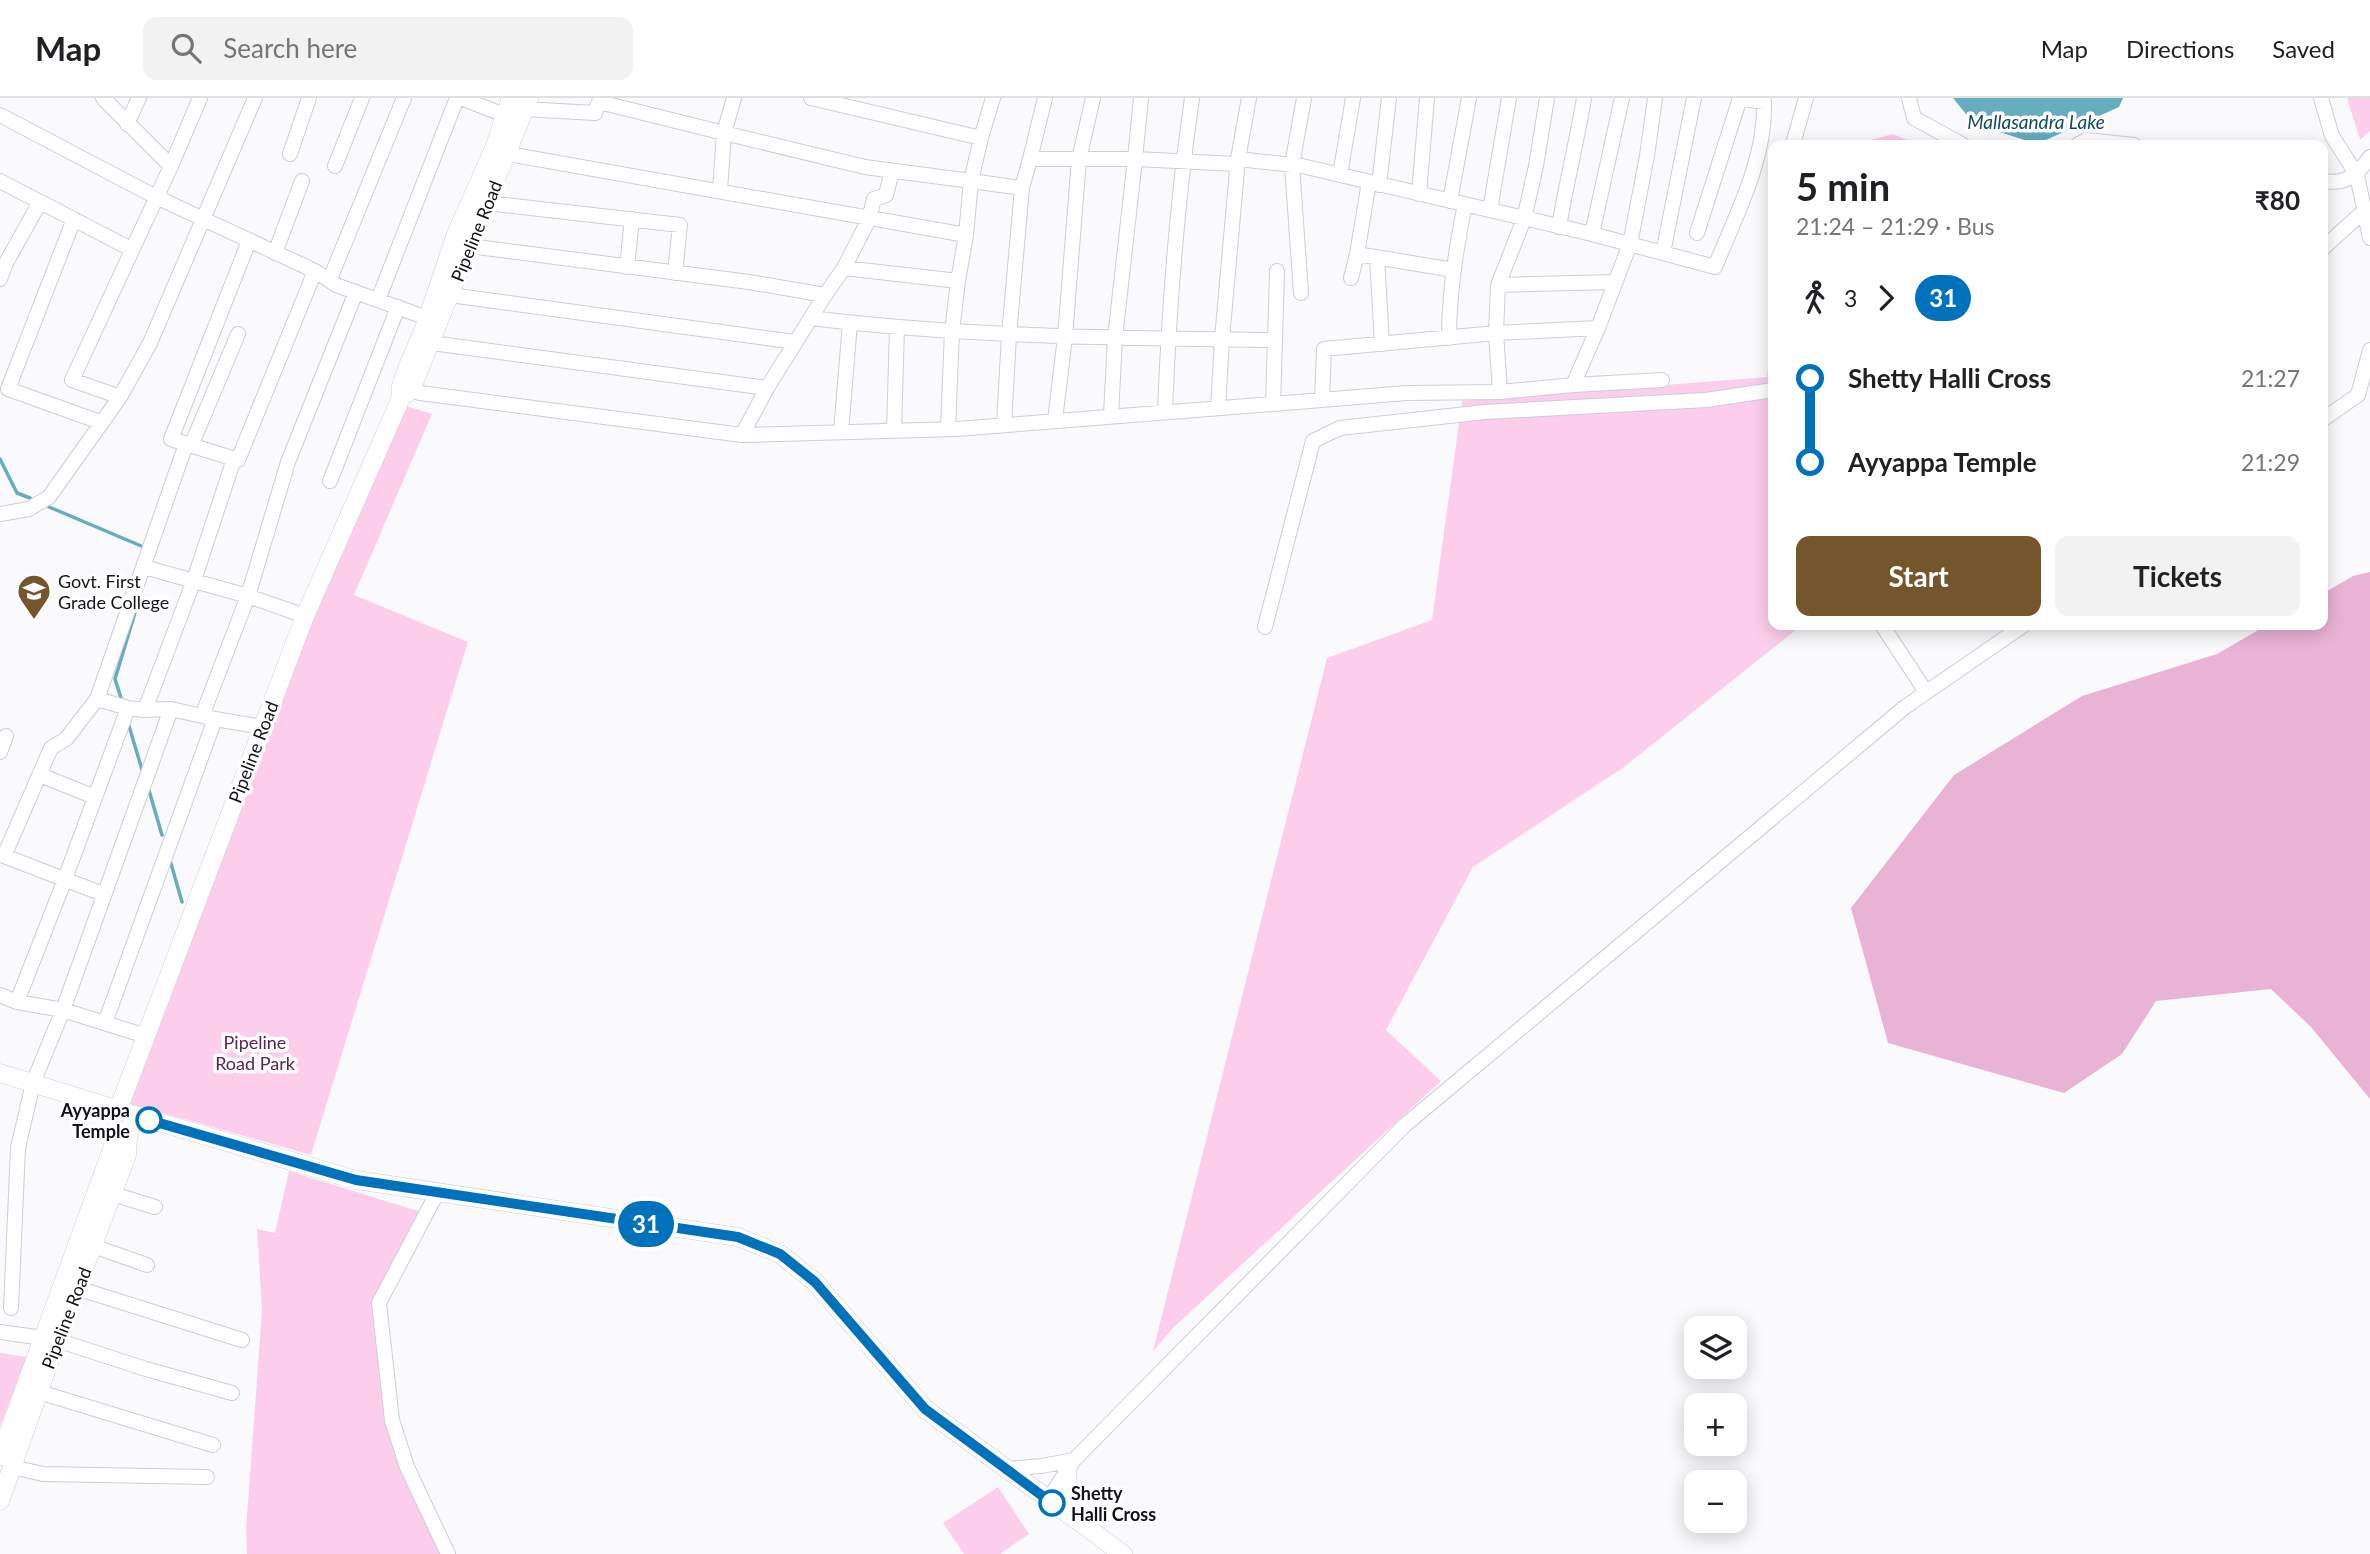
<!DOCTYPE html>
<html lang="en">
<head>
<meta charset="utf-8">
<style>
	:root { --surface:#fff; --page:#f2f2f2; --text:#202124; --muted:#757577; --line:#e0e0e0; --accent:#75552b }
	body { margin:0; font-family:Lato,sans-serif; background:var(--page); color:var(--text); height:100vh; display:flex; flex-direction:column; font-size:26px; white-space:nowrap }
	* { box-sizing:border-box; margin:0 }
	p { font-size:23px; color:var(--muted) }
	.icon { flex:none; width:38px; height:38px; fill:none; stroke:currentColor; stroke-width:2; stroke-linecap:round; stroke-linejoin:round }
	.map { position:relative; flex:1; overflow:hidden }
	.details { position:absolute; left:1768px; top:42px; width:560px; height:490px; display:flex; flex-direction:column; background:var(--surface); border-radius:14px; box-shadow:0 4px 18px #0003 }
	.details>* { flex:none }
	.badge { padding:0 14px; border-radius:23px; font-size:24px; line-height:46px }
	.fabs { position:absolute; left:1684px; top:1218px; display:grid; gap:14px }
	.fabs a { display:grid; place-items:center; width:63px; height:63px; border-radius:14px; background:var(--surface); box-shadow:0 4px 18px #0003; font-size:35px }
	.map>.badge { position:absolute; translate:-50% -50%; box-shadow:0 0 0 4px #fff }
	.legs { display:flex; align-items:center; gap:10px; height:77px; padding:0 28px; font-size:23px }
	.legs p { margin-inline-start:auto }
	.summary { display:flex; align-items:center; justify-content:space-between; height:119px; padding:0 28px }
	h1 { font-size:38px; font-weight:700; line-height:52px }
	.primary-button { display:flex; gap:14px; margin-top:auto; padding:14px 28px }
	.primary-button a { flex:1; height:80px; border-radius:14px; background:var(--accent); color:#fff; font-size:28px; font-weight:700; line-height:80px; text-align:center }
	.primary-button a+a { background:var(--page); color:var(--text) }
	ul { padding:0 28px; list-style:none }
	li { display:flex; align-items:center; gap:24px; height:84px; font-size:26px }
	li i { display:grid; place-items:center; width:10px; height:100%; margin:0 9px; background:currentColor }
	li i::after { content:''; width:18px; height:18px; margin:-9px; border:5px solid; border-radius:50%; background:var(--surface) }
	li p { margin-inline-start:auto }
	li:first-child i { background:linear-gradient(#0000 50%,currentColor 0) }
	li:last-child i { background:linear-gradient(currentColor 50%,#0000 0) }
	header { display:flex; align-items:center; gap:42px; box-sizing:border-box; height:98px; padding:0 35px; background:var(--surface); border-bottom:2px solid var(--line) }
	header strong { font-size:33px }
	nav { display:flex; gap:38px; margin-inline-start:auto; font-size:24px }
	.search { width:490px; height:63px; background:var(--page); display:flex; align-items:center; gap:18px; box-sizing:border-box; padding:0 24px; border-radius:14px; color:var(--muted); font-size:26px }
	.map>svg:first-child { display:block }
	.green { fill:#fcceec }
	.forest { fill:#e9b3d6 }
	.water { fill:#65adbf }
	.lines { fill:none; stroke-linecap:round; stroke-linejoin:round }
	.stream { stroke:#65adbf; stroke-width:3.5 }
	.minor-casing { stroke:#cbcdda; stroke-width:16 }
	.major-casing { stroke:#cbcdda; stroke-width:19 }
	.minor { stroke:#fff; stroke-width:14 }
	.major { stroke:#fff; stroke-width:18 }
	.line-1-casing { stroke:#fff; stroke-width:16 }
	.line-1 { stroke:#0072bc; stroke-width:10 }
	.stop-1-dot { fill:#fff; stroke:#0072bc; stroke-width:3.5 }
	.labels { text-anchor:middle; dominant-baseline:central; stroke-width:7; stroke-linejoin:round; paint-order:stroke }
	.street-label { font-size:18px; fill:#111217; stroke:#fff }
	.poi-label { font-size:18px; fill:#111217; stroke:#fff; text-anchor:start }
	.park-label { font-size:18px; fill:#5f224f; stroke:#fff }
	.stop-label { font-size:18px; font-weight:bold; fill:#111217; stroke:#fff; text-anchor:end }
	.water-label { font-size:19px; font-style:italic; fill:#0e4d5b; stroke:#fff }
</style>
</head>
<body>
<header>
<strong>Map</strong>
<div class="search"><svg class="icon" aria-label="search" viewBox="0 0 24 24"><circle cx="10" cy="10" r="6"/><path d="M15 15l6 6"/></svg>Search here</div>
<nav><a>Map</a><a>Directions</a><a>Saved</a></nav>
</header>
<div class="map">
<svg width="2370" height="1456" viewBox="0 0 2370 1456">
	<rect width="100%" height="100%" fill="#fafafd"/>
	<path class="green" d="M2347 0H2370V33L2360 42Z
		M1893 36 1919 47H1854L1855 46Z
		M1773 223V527H1802L1624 669 1473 769 1386 932 1441 983 1174 1229 1153 1253 1327 560 1432 522 1462 303 1767 279Z
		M403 307 432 316 354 497 468 544 311 1057 142 1009 138 1014 121 1010 307 521Z
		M289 1073 421 1114 374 1201 388 1324 443 1456H247L246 1432 262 1213 257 1131 275 1135Z
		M0 1255 27 1259 0 1328Z
		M998 1389 1029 1436 1000 1456H964L943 1425Z"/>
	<path class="forest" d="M2370 474V1001L2311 929 2271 891 2156 903 2122 956 2064 995 1888 945 1851 810 1954 677 2082 598 2217 556 2267 527H2322V496L2353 478Z"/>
	<path class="water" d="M1953 0H2123L2119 9 2037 46 1974 26Z"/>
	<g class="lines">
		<path class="stream" d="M0 361 17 395 30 400
			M49 409 146 450
			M122 603 115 581 137 508
			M129 628 143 675
			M148 689 162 737
			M170 762 182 804"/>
		<defs>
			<path id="minor" d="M103 0 171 68 72 282 120 299
				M461 0 512 20
				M734 0 724 35 865 69 971 83 981 40
				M811 0 981 40 993 0
				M1141 0 1135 61 1237 66
				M1909 0 1914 20 1963 47
				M2321 0 2332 38 2357 77 2370 140
				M524 11 595 15 599 4 724 35 720 92
				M0 17 156 99 315 173 336 187 427 220
				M127 26 139 0
				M1793 46 1806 0
				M2077 47 2086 42 2134 47
				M290 56 309 0
				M508 56 966 137 971 83 1022 90 1030 61H1135L1115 240 1111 317
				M1030 61 1045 0
				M1238 61 1249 0
				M171 68 200 0
				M335 68 362 0
				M1340 77 1353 0
				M0 83 131 151
				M2322 83C2346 87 2357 77 2370 59
				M1369 84 1357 156 1454 172
				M1379 87 1389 0
				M1419 96 1427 0
				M1450 103 1469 0
				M487 105 680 127 675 175
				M1490 112 1509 0
				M74 121 8 291 100 324
				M1559 129C1566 86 1577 43 1584 0
				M1697 135 1740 0
				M1592 136 1622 0
				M249 143 171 341 238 362 315 173
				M469 148 749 184 825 197 844 170 958 183 966 137
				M2322 151 2364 113
				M275 155 302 83
				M1663 155 1694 0
				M1377 159 1382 246
				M627 169 632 121
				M844 170 869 121 874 101 886 97 892 73
				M1351 180 1357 156
				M0 181 6 165 40 104
				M330 181 404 0
				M1498 187 1524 121 1536 68 1547 0
				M1301 195 1292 67 1304 0
				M450 197 795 244
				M378 202 457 0
				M811 220C965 239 1120 240 1275 242L1273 306 1406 295 1500 294 1573 287 1662 282
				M1598 230 1496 235 1498 187 1615 184
				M1449 240C1449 194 1456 150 1465 106
				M1275 242 1277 173
				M432 245 767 290
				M1573 287 1598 230 1630 146 1647 58 1655 0
				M403 288 420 295 742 337 767 290 825 197
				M1322 301 1324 251 1496 235 1500 294
				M1218 310 1222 241 1238 61 1302 68 1592 136 1715 169C1736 117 1766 61 1764 4L1739 0
				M1165 314C1169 209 1177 104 1192 0
				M1055 322 1065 239 1079 61 1093 0
				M2322 322 2358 297 2370 252
				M1004 327 1009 237 1022 90
				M948 331 952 233 958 183
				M894 333 897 230
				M841 334 850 225
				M742 337 957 331 1273 306
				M191 348 238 236
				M330 383 398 209
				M0 416 29 411 49 399 120 299 150 245 255 0
				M144 469 248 498 288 364 356 194
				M1882 527 1926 594
				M1265 529 1313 343 1340 330 1485 314 1706 302 1773 292
				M97 601 128 610 145 612 171 611 215 621 263 629
				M145 612 194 482 234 361
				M202 618 248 498 305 518
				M0 654 6 638
				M40 677 95 699
				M103 796 4 758 51 650 66 641 97 601 186 346
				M0 897 17 904 63 912 146 938
				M17 904 65 781 128 610
				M105 925 215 621
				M437 1095 379 1205 392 1322 407 1369 448 1456
				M113 1096 155 1109
				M93 1148 147 1167
				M77 1190 242 1242
				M11 1210 18 1050 33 985 63 912 171 611
				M0 1234 57 1242 146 1271 232 1295
				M39 1294 213 1347
				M12 1369 43 1376 207 1379
				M1007 1371 1041 1368 1074 1362
				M1048 1402 1074 1362 1405 1027 1905 609 2024 527"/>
			<path id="major" d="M406 296 411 292 529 0
				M0 975 135 1017 356 1082 738 1139 780 1156 815 1184 925 1311 1123 1456
				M118 1012 305 518 401 300V288L407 270 424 231 456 136 495 48 511 0
				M0 1358 112 1051 128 1038
				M1067 1375 1069 1417
				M0 1403 57 1242 127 1057 128 1038 135 1017"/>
		</defs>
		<use href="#minor" class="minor-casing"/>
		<use href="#major" class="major-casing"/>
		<use href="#minor" class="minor"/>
		<use href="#major" class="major"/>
	</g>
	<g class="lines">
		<defs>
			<path id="line-1" d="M149 1022 356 1082 738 1139 780 1156 815 1184 925 1311 1052 1405"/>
		</defs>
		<use href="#line-1" class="line-1-casing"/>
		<use href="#line-1" class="line-1"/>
	</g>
	<defs>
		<symbol id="university-pin" viewBox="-11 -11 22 30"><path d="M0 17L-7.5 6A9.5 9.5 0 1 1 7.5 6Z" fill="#75552b" stroke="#fff"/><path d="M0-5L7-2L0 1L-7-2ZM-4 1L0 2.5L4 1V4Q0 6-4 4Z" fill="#fff"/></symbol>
	</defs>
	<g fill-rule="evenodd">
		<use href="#university-pin" x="15" y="474" width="38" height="52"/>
	</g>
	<g class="stop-1-dot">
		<circle cx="149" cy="1022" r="12"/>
		<circle cx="1052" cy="1405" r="12"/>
	</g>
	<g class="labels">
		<g class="street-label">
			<text transform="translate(476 133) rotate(-68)">Pipeline Road</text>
			<text transform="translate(253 654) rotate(-69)">Pipeline Road</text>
			<text transform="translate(66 1220) rotate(-69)">Pipeline Road</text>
		</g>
		<g class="poi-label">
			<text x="58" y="483">Govt. First<tspan x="58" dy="21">Grade College</tspan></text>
		</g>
		<g class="park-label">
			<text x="255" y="944">Pipeline<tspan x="255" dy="21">Road Park</tspan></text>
		</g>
		<g class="stop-label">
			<text x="130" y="1012">Ayyappa<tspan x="130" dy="21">Temple</tspan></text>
			<text x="1071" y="1395" text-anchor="start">Shetty<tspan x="1071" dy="21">Halli Cross</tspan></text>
		</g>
		<g class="water-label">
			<text x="2036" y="23">Mallasandra Lake</text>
		</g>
	</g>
</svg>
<div class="fabs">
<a><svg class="icon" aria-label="layers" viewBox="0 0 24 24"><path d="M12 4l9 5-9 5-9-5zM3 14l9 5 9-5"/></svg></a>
<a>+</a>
<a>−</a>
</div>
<b class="badge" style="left:646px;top:1126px;background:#0072bc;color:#fff">31</b>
<section class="details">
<div class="summary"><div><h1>5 min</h1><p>21:24 – 21:29 · Bus</p></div><b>₹80</b></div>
<div class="legs"><svg class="icon" aria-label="walk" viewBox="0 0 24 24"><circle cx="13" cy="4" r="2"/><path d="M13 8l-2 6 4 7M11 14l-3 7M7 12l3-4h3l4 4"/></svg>3<svg class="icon" aria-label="forward" viewBox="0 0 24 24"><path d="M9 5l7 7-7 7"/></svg><b class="badge" style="background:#0072bc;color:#fff">31</b></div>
<ul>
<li><i style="color:#0072bc"></i><b>Shetty Halli Cross</b><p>21:27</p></li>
<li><i style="color:#0072bc"></i><b>Ayyappa Temple</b><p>21:29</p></li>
</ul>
<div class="primary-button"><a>Start</a><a>Tickets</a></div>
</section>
</div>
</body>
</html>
